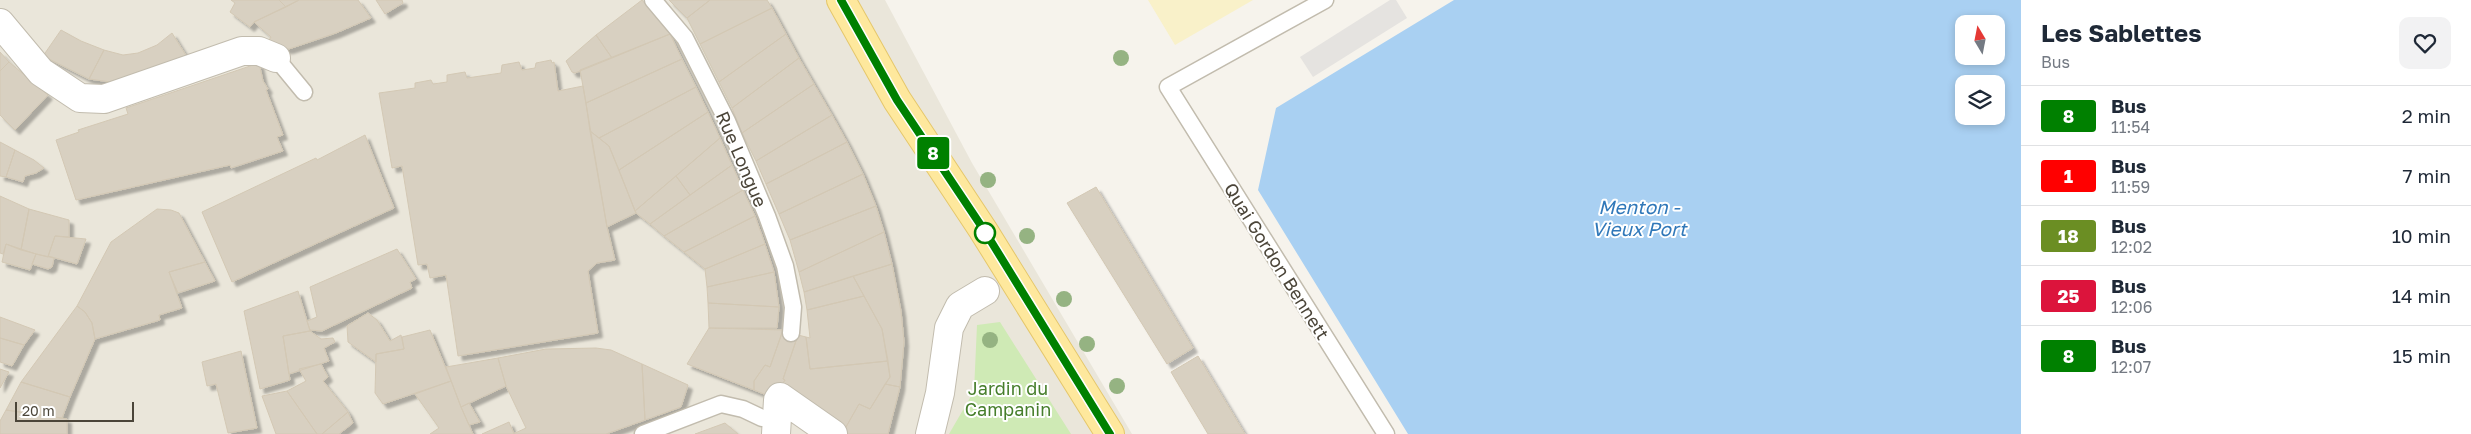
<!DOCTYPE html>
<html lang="en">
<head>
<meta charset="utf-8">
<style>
	:root { --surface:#fff; --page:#f2f2f3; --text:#1f2937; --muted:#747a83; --line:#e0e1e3 }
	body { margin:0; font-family:"Golos Text",sans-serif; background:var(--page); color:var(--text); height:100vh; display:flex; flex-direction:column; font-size:19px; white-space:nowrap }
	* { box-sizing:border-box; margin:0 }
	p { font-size:16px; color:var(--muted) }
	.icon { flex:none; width:28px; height:28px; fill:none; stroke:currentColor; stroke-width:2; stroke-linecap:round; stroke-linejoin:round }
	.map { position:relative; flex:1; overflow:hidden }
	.details { display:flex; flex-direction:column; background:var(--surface); width:450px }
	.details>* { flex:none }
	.badge { padding:0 10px; border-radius:4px; font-size:18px; line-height:32px }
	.needle { width:32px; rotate:350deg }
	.controls { position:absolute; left:1955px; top:15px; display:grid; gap:10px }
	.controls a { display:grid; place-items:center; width:50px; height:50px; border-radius:10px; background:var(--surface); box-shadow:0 2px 8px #0003; font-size:25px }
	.scale { position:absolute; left:15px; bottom:12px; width:119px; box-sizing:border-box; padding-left:5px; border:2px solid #4b4539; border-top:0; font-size:14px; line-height:18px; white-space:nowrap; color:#4b4539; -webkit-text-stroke:4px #fff; paint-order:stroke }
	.map>.badge { position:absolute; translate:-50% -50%; box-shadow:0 0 0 2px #fff }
	.round { display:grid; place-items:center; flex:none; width:52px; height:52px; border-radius:10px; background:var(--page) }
	.overview { display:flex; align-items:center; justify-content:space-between; height:85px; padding:0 20px }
	h1 { font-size:24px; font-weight:700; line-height:38px }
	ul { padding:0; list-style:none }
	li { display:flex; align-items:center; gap:15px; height:60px; padding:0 20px; border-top:1px solid var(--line) }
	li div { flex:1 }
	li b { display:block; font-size:19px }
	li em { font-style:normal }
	li .badge { min-width:55px; font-weight:700; text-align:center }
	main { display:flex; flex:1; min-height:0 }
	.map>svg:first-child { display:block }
	.residential { fill:#eae6da }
	.green { fill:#cfeab5 }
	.sand { fill:#f9f1c9 }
	.parking { fill:#e5e3e0 }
	.water { fill:#a9d0f2; fill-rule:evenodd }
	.building { fill:#d8d0c1; stroke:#d3c8b4; filter:url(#shadow) }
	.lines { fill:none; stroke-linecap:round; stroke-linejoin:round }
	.lane-casing { stroke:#c2bcae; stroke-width:19 }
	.street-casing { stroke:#c2bcae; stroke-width:30 }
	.primary-casing { stroke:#e5c76b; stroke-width:30 }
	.lane { stroke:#fff; stroke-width:16 }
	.street { stroke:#fff; stroke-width:28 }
	.primary { stroke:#fee89d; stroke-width:28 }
	.tree { fill:#95b382 }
	.line-casing { stroke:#fff; stroke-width:11 }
	.line { stroke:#008000; stroke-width:8 }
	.stop-dot { fill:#fff; stroke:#008000; stroke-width:2.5 }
	.labels { text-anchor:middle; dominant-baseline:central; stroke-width:4; stroke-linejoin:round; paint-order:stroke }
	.street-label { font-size:18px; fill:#4b4539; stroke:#fff }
	.park-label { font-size:18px; fill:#467e2b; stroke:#fff }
	.water-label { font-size:19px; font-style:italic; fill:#3078b9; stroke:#fff }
</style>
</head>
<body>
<main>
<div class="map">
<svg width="2021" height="434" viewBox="0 0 2021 434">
	<defs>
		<filter id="shadow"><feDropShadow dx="4.5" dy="4.5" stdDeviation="1" flood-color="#0004"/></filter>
	</defs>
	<rect width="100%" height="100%" fill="#f6f3ec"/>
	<path class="residential" d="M0 0H885L972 163 1132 434H0Z"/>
	<path class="green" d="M1000 322 1071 434H949L974 391 977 325Z"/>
	<path class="sand" d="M1148 0H1253L1175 45Z"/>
	<path class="parking" d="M1390 0H1396L1407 18 1313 77 1300 57Z"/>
	<path class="water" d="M1454 0H2021V434H1408L1258 190 1276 108ZM1964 24H1996V56H1964ZM1964 84H1996V116H1964Z"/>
	<path class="building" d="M231 0H279L286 7 254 22 250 27 230 12 235 3Z
		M279 0H299L286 7Z
		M299 0H358L371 18 336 33 289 49H283L269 40 271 37 254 22Z
		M376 0H402L403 3 385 14Z
		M642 0 670 34 612 58 596 35Z
		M669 0H710L687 18Z
		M710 0H767L772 8 700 44 687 18Z
		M772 8 786 34 719 82 700 44Z
		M61 30 81 41 104 50 89 79 43 56Z
		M172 33 187 57 111 82 89 79 104 50 123 55 138 53 157 45Z
		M670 34 682 59 586 103 580 70Z
		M786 34 799 58 732 108 719 82Z
		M596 35 612 58 575 73 572 72 566 61Z
		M0 52 9 62 0 71Z
		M799 58 814 84 742 133 732 108Z
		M682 59 696 87 599 138 590 131 586 103Z
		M551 60 552 63 554 62 558 91 583 86 607 227 615 260 597 263 588 271 598 333 458 356 446 275 430 278 427 264 418 265 402 166 392 168 379 93 415 88V83L431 80 433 84 447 82V75L465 72 467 78 501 73 502 65 519 62 522 70 535 68 536 63Z
		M9 62 48 95 15 130 0 115V71Z
		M259 63 263 81 268 89 266 90 283 135 277 137 283 151 231 168 230 165 76 200 56 140 79 132 78 130 128 114 126 108Z
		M814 84 832 115 756 161 742 133Z
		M696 87 708 112 619 170 609 146 599 138Z
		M708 112 720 138 635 211 619 170Z
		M832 115 847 142 766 184 756 161Z
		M590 131 609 146 636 213 607 227Z
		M365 135 394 208 232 282 202 212 316 158 317 160Z
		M720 138 732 165 690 195 676 176Z
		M0 142 15 150 6 177 0 176Z
		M847 142 863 174 779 214 766 184Z
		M15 150 34 160 44 168 36 173 25 176 23 182 6 177Z
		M732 165 743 190 664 236 650 224Z
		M863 174 876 206 790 240 779 214Z
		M676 176 690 195 650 224 636 213 635 211Z
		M1096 187 1193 348 1167 364 1067 203Z
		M743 190 755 216 684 252 664 236Z
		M0 196 29 209 21 250 6 244 3 254 0 253Z
		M876 206 884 232 799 272 790 240Z
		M29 209 69 220V237L55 236 48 257 21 250Z
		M157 209 171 210 179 213 205 262 169 272 182 308 159 315 160 320 95 339 92 323 85 312 77 306 111 242Z
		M755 216 765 244 705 269 684 252Z
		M884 232 892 264 804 292 799 272Z
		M55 236 86 239 77 264 48 256Z
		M6 244 36 254 30 270 2 262Z
		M765 244 774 272 707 287 705 269Z
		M397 249 416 279 410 282 412 288 322 331 310 330 307 321 317 317 310 287Z
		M36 254 54 258 52 267 48 269 32 264Z
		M205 262 215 281 178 293 169 272Z
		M892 264 901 311 904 342 900 387 885 384 890 377 882 329 853 276Z
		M774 272 779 307 708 303 707 287Z
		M853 276 864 296 807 310 804 292Z
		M298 291 310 331 283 336 290 380 260 389 244 311Z
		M864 296 882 329 888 361 810 369 806 337 810 338 807 310Z
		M708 303 779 307 777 328H709Z
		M77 306 85 312 92 323 95 339 70 397 21 382Z
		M368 313 377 320 390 341 401 335 404 349 376 354V362L348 342 347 326Z
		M0 317 35 330 24 345 0 338Z
		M709 328 783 330 770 367 765 365 754 381V390L687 364Z
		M430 330 451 381 383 404 375 393 376 354 404 349 402 337Z
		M783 330 798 335 783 379 785 380 774 398 754 390V381L765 365 770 367Z
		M310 331 321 339 333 338 335 342 324 348 329 361 289 374 283 336Z
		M798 335 806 337 810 369 888 361 890 377 870 409 859 404 842 434 774 398 785 380 783 379Z
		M0 338 24 345 12 366 0 362Z
		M596 348 611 350 642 364 645 420 606 434H513L526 428 506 386 498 358 546 349Z
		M241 351 257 428 228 433 216 384 207 386 202 362Z
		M1198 356 1245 434H1208L1171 372Z
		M498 358 506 386 461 407 446 367Z
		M321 364 328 377 323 381 348 412 322 434H317L287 391 306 381 299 369Z
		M642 364 688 385 681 407 645 420Z
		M0 369 9 372 0 388Z
		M451 381 461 407 473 434H430L439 428 415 394Z
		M21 382 70 397 62 418 6 410Z
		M885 384 900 387 888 434H842L859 404 870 409Z
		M287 391 317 434H276L262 396Z
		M469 403 480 422 469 425 461 407Z
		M6 410 67 419V434H0V421Z
		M348 412 353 423 339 434H322Z
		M509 422 514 434H482Z
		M725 423 738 434H695Z"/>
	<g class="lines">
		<defs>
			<path id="lane" d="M653 0 685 38 727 121 767 216 785 266 793 307 791 333
				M1325 0 1168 87 1386 434
				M276 58 304 92
				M643 434 721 404 743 409 762 418"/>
			<path id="street" d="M0 23 41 72 80 98 104 99 242 51H259L276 58
				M776 434 778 400 780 397 833 434
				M930 434 940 393 949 328 960 306 985 291"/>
			<path id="primary" d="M841 0 897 100 983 230 1110 434"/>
		</defs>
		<use href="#lane" class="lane-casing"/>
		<use href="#street" class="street-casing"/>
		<use href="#primary" class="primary-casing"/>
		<use href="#lane" class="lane"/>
		<use href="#street" class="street"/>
		<use href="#primary" class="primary"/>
	</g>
	<g class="tree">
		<circle cx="1121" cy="58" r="8"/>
		<circle cx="988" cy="180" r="8"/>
		<circle cx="1027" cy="236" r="8"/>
		<circle cx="1064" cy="299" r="8"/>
		<circle cx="990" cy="340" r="8"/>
		<circle cx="1087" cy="344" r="8"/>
		<circle cx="1117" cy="386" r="8"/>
	</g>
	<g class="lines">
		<defs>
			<path id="line" d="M841 0 897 100 984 230 1110 434"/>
		</defs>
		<use href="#line" class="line-casing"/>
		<use href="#line" class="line"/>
	</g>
	<circle class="stop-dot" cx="985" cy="233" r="10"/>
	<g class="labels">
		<g class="street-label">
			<text transform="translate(742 159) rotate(67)">Rue Longue</text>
			<text transform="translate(1277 261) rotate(58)">Quai Gordon Bennett</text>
		</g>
		<g class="park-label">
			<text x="1008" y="388">Jardin du<tspan x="1008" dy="21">Campanin</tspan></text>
		</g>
		<g class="water-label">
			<text x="1639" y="206">Menton -<tspan x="1639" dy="22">Vieux Port</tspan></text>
		</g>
	</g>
</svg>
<div class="controls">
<a><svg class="needle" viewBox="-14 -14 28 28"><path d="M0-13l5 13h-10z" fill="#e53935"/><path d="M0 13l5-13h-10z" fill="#747a83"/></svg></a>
<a><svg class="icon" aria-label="layers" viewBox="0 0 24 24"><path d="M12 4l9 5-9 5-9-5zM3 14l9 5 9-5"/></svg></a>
</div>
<div class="scale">20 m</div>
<b class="badge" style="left:933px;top:153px;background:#008000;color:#fff">8</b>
</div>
<section class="details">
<div class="overview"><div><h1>Les Sablettes</h1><p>Bus</p></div><a class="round"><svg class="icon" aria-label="heart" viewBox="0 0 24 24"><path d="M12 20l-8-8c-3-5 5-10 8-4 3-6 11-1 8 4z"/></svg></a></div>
<ul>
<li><span class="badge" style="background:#008000;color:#fff">8</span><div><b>Bus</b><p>11:54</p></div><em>2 min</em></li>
<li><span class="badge" style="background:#f00;color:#fff">1</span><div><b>Bus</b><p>11:59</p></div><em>7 min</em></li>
<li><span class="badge" style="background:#6b8e23;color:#fff">18</span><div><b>Bus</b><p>12:02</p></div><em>10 min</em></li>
<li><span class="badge" style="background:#dc143c;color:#fff">25</span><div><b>Bus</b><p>12:06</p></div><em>14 min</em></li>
<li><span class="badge" style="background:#008000;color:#fff">8</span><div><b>Bus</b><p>12:07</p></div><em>15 min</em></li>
</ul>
</section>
</main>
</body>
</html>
